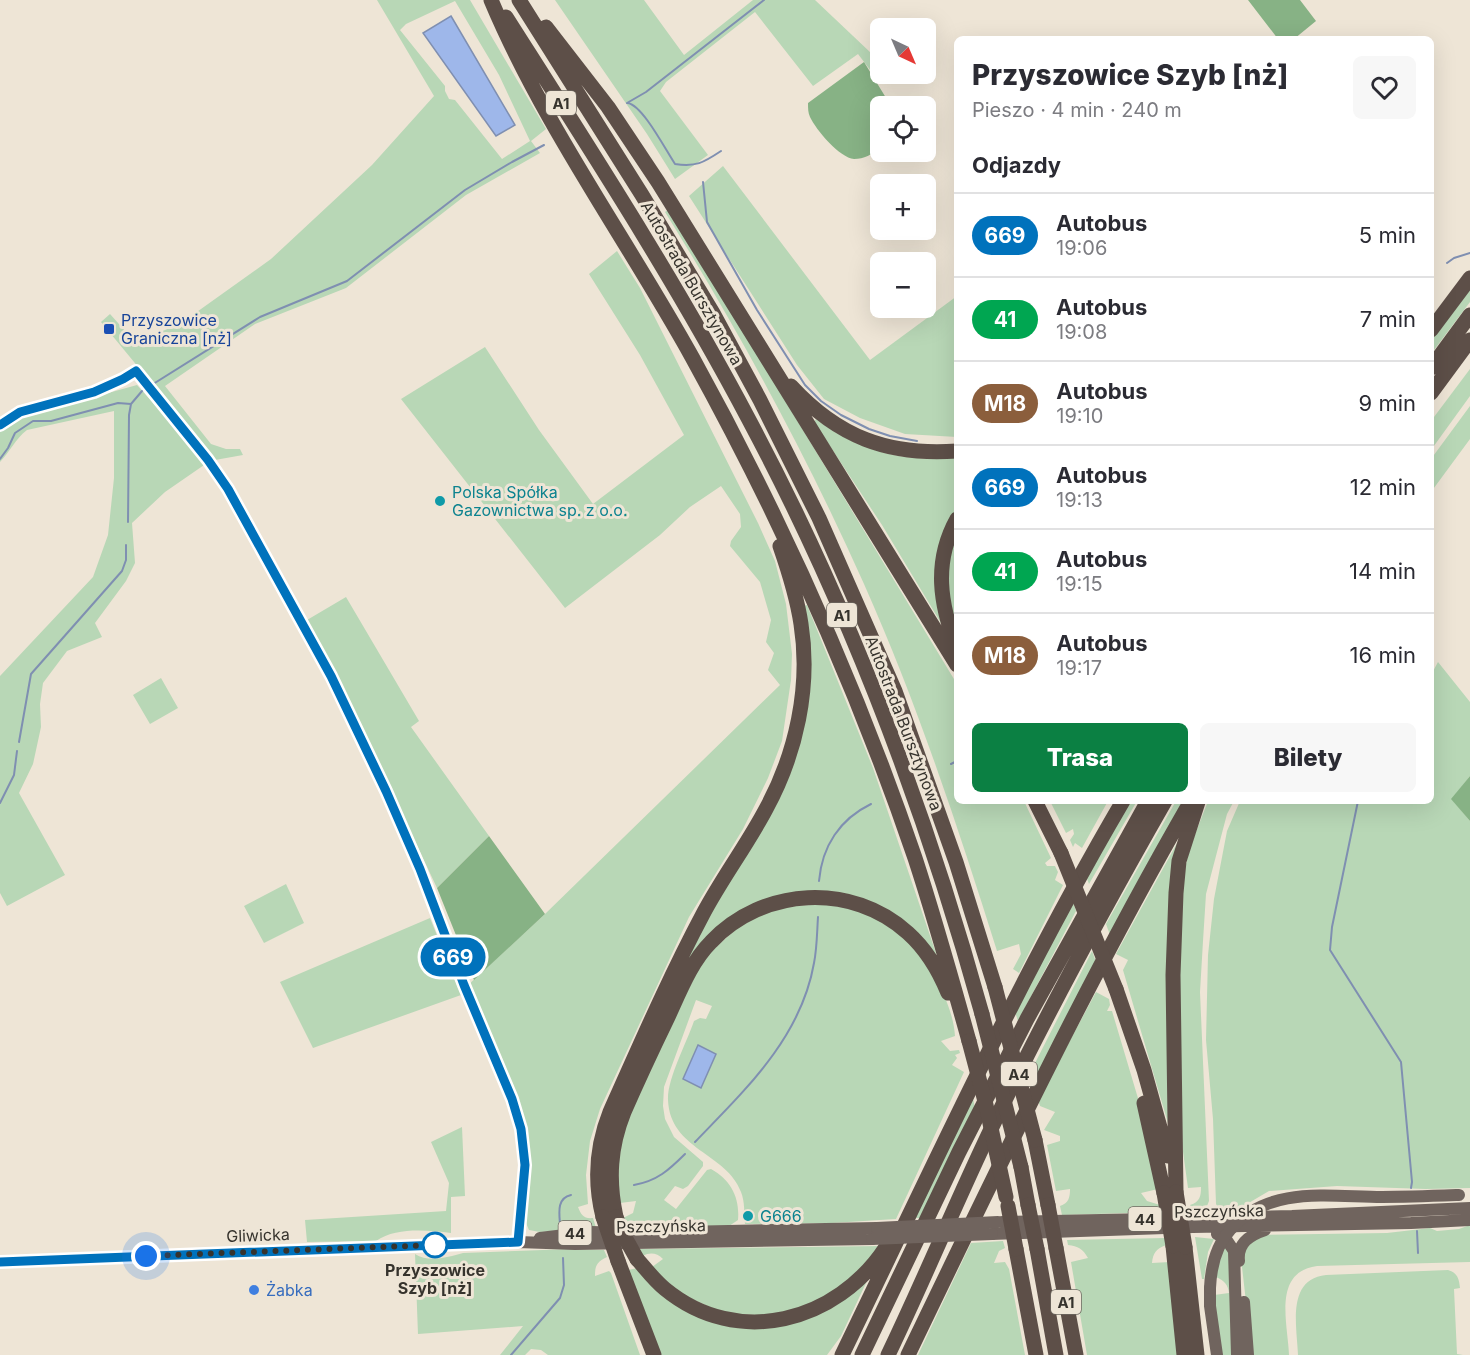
<!DOCTYPE html>
<html lang="pl">
<head>
<meta charset="utf-8">
<style>
	:root { --surface:#fff; --page:#f7f7f7; --text:#2b2b33; --muted:#7c7c81; --line:#e1e1e2; --accent:#0b8043 }
	body { margin:0; font-family:Inter,sans-serif; background:var(--page); color:var(--text); height:100vh; display:flex; flex-direction:column; font-size:22px; white-space:nowrap }
	* { box-sizing:border-box; margin:0 }
	p { font-size:20px; color:var(--muted) }
	.icon { flex:none; width:33px; height:33px; fill:none; stroke:currentColor; stroke-width:2; stroke-linecap:round; stroke-linejoin:round }
	.map { position:relative; flex:1; overflow:hidden }
	.sheet { position:absolute; left:954px; top:36px; width:480px; height:768px; display:flex; flex-direction:column; background:var(--surface); border-radius:9px; box-shadow:0 6px 24px #0002 }
	.sheet>* { flex:none }
	.badge { padding:0 12px; border-radius:20px; font-size:21px; line-height:39px }
	.needle { width:39px; rotate:136deg }
	.tools { position:absolute; left:870px; top:18px; display:grid; gap:12px }
	.tools a { display:grid; place-items:center; width:66px; height:66px; border-radius:9px; background:var(--surface); box-shadow:0 6px 24px #0002; font-size:30px }
	.you { position:absolute; width:30px; height:30px; margin:-15px; border:4px solid #fff; border-radius:50%; background:#1a73e8; box-shadow:0 0 0 9px #1a73e833 }
	.map>.badge { position:absolute; translate:-50% -50%; box-shadow:0 0 0 3px #fff }
	h2 { padding:0 18px; font-size:22px; line-height:54px }
	.round { display:grid; place-items:center; flex:none; width:63px; height:63px; border-radius:9px; background:var(--page) }
	.summary { display:flex; align-items:center; justify-content:space-between; height:102px; padding:0 18px }
	h1 { font-size:28px; font-weight:800; line-height:45px }
	.action { display:flex; gap:12px; margin-top:auto; padding:12px 18px }
	.action a { flex:1; height:69px; border-radius:9px; background:var(--accent); color:#fff; font-size:24px; font-weight:800; line-height:69px; text-align:center }
	.action a+a { background:var(--page); color:var(--text) }
	ul { padding:0; list-style:none }
	li { display:flex; align-items:center; gap:18px; height:84px; padding:0 18px; border-top:2px solid var(--line) }
	li div { flex:1 }
	li b { display:block; font-size:22px }
	li em { font-style:normal }
	li .badge { min-width:66px; font-weight:700; text-align:center }
	.map>svg:first-child { display:block }
	.green { fill:#b8d7b6; fill-rule:evenodd }
	.forest { fill:#87b285 }
	.water { fill:#9eb7ea; stroke:#7f8fb1; stroke-width:1.5 }
	.lines { fill:none; stroke-linecap:round; stroke-linejoin:round }
	.stream { stroke:#7f8fb1; stroke-width:2 }
	.major { stroke:#70645e; stroke-width:12 }
	.highway { stroke:#5d4f48; stroke-width:15 }
	.major-bridge { stroke:#70645e; stroke-width:12 }
	.highway-bridge { stroke:#5d4f48; stroke-width:15 }
	.line-casing { stroke:#fff; stroke-width:14 }
	.line { stroke:#0072bc; stroke-width:9 }
	.walk { stroke:#36332d; stroke-width:6; stroke-dasharray:0 10.8 }
	.transit-dot { fill:#1a4fb4; stroke:#eee5d6; stroke-width:2 }
	.culture-dot { fill:#0f9aa8; stroke:#eee5d6; stroke-width:2 }
	.stop-dot { fill:#fff; stroke:#0072bc; stroke-width:3 }
	.shop-dot { fill:#3f7fe0; stroke:#eee5d6; stroke-width:2 }
	.labels { text-anchor:middle; dominant-baseline:central; stroke-width:6; stroke-linejoin:round; paint-order:stroke }
	.shield { fill:#eee5d6; stroke:#6d6860; stroke-width:1.5 }
	.shield-label { font-size:15px; font-weight:bold; fill:#36332d }
	.street-label { font-size:16px; fill:#36332d; stroke:#eee5d6 }
	.transit-label { font-size:16px; fill:#164399; stroke:#eee5d6; text-anchor:start }
	.culture-label { font-size:16px; fill:#0d838f; stroke:#eee5d6; text-anchor:start }
	.stop-label { font-size:16px; font-weight:bold; fill:#36332d; stroke:#eee5d6 }
	.shop-label { font-size:16px; fill:#366cbe; stroke:#eee5d6; text-anchor:start }
</style>
</head>
<body>
<div class="map">
<svg width="1470" height="1355" viewBox="0 0 1470 1355">
	<rect width="100%" height="100%" fill="#eee5d6"/>
	<path class="green" d="M377 0H470L546 129 531 141 540 153 466 195 346 288 255 324 165 386 211 444 226 449H240L243 455 215 460 101 322 110 314 135 342 180 324 271 259 372 165 434 96ZM455 1 499 75 530 141 502 159 455 100 449 99 445 91V86L400 30 406 24Z
		M555 0H644L684 55 753 0H815L871 53 880 47V71L874 75 858 54 813 86 755 12 666 82 660 91 708 155 675 179 647 134Z
		M723 166 870 360 957 296V437L905 434 860 418 824 399 797 365 689 196Z
		M669 209 957 684V801H1024L1051 858 1045 863 1047 866H1055L1058 872 1055 880 1063 885 1019 973 1013 969 1021 954 1019 944 997 951C958 827 917 703 864 584 807 456 739 331 665 212Z
		M617 251 640 288 758 523 775 561 786 604 792 654 791 680 782 741 768 778 743 829 689 917 600 1109 590 1141 586 1175 588 1204 578 1207C581 1215 584 1219 593 1218L596 1228 540 1232 529 1230 526 1223C527 1203 529 1183 529 1163 528 1105 493 1037 467 986L545 914 780 685 768 670 774 653 766 642 771 620 760 582 730 546 731 541 741 527 740 514 721 486 690 507 660 535 565 608 401 399 485 347 539 430 593 504 684 435 640 355 589 274Z
		M1470 288V302L1431 354V340Z
		M1470 369V396L1431 450V421Z
		M137 385 207 463 165 492 132 523 135 563 126 581 95 623 102 637 67 651 43 683 40 704 41 727 33 764 19 793 65 875 7 906 0 893V676L93 577 108 535 114 478V411L27 430C15 439 10 452 0 462V430L18 418Z
		M1470 406V439L1431 492V459Z
		M816 419C857 450 906 464 957 457V511L952 520 941 623 882 525 814 422Z
		M957 533V631L949 614 948 560Z
		M346 597 419 721 411 727 489 836 437 888 366 737 307 620Z
		M807 605 873 768 937 956 935 958C919 930 890 912 861 900 848 895 830 891 816 891 808 891 798 894 789 896 704 910 681 979 649 1048 623 1105 600 1145 610 1209L607 1210C603 1191 601 1171 604 1151 611 1113 631 1076 648 1041 670 994 692 945 719 899 742 858 771 821 788 776 810 722 811 664 804 606Z
		M1438 662 1470 702V776L1452 799 1470 821V1188L1426 1189 1337 1186 1269 1191 1235 1211H1220L1216 1204 1213 1119 1206 1040 1208 955 1214 899 1227 831 1240 801H1431V675Z
		M161 678 178 708 150 724 133 695Z
		M1050 801H1108L1082 848 1075 843 1073 847 1070 840 1074 834 1073 829 1066 833Z
		M1129 801H1137L1089 884 1086 876Z
		M1176 801H1186L1110 935 1106 924Z
		M1208 801H1234L1227 814 1206 894 1203 941 1200 992 1209 1201 1205 1211 1191 1210 1190 1205C1200 1202 1201 1196 1201 1187L1188 1188 1180 1130 1179 1015 1181 888 1189 850Z
		M1182 834 1168 1123 1123 970 1128 960 1116 954Z
		M286 884 304 923 264 943 244 906Z
		M1073 902 1076 911 1018 1021 1014 1009Z
		M839 904C853 909 870 912 883 920 917 943 952 993 955 1036L941 1041 950 1051 959 1050 960 1053 955 1055 957 1058 952 1065 964 1072 896 1219 832 1223 745 1224C744 1213 745 1202 741 1192 727 1153 670 1150 668 1100 667 1079 687 1042 694 1021L700 1018 706 1019 712 1006 696 1000 664 1087 663 1106 665 1119 674 1137 703 1162V1166L688 1186 683 1189 675 1186 664 1200 676 1209 707 1170 711 1169C731 1180 740 1198 738 1220L729 1226 627 1228 623 1218 633 1213 636 1201 620 1203 617 1156 631 1109 703 959 746 920 783 906Z
		M430 918 461 995 313 1048 280 982Z
		M1092 951 1096 962 1034 1083 1031 1071Z
		M1096 992 1109 999 1110 1005 1107 1011H1112L1143 1115 1158 1189 1141 1193 1147 1201 1160 1205 1161 1212 1062 1215 1060 1206C1069 1203 1070 1197 1070 1189L1056 1191 1047 1145 1060 1141V1136L1044 1130 1055 1112 1040 1106 1038 1100Z
		M973 1098 975 1109 922 1218H913Z
		M462 1127 465 1196 451 1197V1233C427 1230 396 1227 376 1241L307 1242 305 1220 446 1211 449 1183 431 1142Z
		M1470 1225V1262L1317 1266C1272 1272 1288 1324 1289 1355H1252L1241 1258 1245 1247 1262 1235 1387 1233 1430 1228 1437 1231 1459 1229Z
		M1195 1237 1214 1239 1208 1252 1204 1279H1202Z
		M1165 1238 1166 1245C1156 1249 1153 1253 1152 1263L1170 1262 1179 1355H1087L1071 1262 1088 1258C1083 1249 1078 1246 1068 1245L1067 1240Z
		M1003 1241 1005 1248 999 1251 994 1263 1005 1262 1009 1269 1025 1355H918L971 1243Z
		M1225 1245 1231 1251 1234 1355H1221L1214 1295 1229 1293C1228 1285 1225 1281 1216 1277L1219 1259Z
		M881 1246 866 1266 820 1303 770 1316 723 1313 677 1292 652 1267 663 1259C657 1253 650 1252 643 1256L638 1249Z
		M571 1249 604 1250 607 1257C597 1262 595 1265 595 1276L609 1271 611 1273 640 1355H548L541 1350 531 1349 525 1355H500L523 1326 418 1334 415 1254C429 1263 448 1257 463 1253Z
		M638 1268 651 1282 752 1326 867 1281 841 1336 827 1355H660L628 1270Z
		M1448 1270C1458 1273 1459 1279 1460 1288L1454 1289 1457 1354 1463 1355H1298C1297 1327 1286 1279 1326 1275Z"/>
	<path class="forest" d="M1248 0H1300L1316 21 1294 39H1278Z
		M864 62 891 106H880V149C872 154 864 159 854 159 840 158 816 130 810 117 808 113 808 108 808 103Z
		M1470 776V821L1451 799Z
		M489 836 545 914 474 980 437 888Z"/>
	<path class="water" d="M451 16 515 125 496 136 423 33Z
		M698 1045 716 1054 701 1088 683 1079Z"/>
	<g class="lines">
		<path class="stream" d="M627 103 646 92 764 0
			M628 103C643 106 665 149 675 164 696 167 703 163 721 151
			M703 182 707 222 757 310 805 385 821 401 841 415 869 429 890 436 917 441
			M1447 263 1454 258 1470 253
			M0 459 8 448 15 433 33 421H51L118 403 131 404
			M128 522 129 415 131 404 142 391 260 317 347 281 465 190 512 162 544 145
			M19 742 31 674 122 571 126 560V545
			M951 764 957 761
			M1358 801 1332 927 1330 950 1401 1062 1412 1182 1411 1188
			M0 803 14 775 17 751
			M819 881C822 846 840 819 871 804
			M695 1142C745 1090 801 1038 814 963 817 948 817 932 818 917
			M634 1185C657 1181 669 1170 685 1154
			M560 1224C559 1212 557 1198 571 1195
			M1417 1231 1418 1253
			M511 1355 560 1298 564 1285 563 1258"/>
		<path class="major" d="M1002 1222 1292 1216 1470 1208
			M992 1234 1193 1227 1411 1223 1470 1220
			M1217 1234 1226 1239 1234 1251 1237 1355
			M540 1238 590 1232 633 1233 877 1228
			M1239 1261C1237 1243 1250 1235 1265 1230
			M0 1262 518 1242 575 1244 872 1239
			M1210 1288V1306L1217 1355
			M1244 1302 1248 1355"/>
		<path class="highway" d="M491 0C544 126 626 238 692 357 781 518 856 685 915 858 935 919 952 980 969 1041
			M519 0 642 195 713 313 760 400 819 518 895 691 956 862 995 987
			M506 17C590 149 675 280 748 418 849 607 925 808 982 1014
			M546 27 608 107 658 182 957 665
			M1431 330 1470 278
			M1431 368 1470 315
			M791 386C838 437 888 456 957 451
			M1431 393 1470 340
			M957 519C933 562 940 605 957 648
			M1035 801 1061 853
			M1116 989 1144 1070 1168 1156
			M1144 1103 1164 1193
			M1035 1140 1048 1205
			M1021 1167 1028 1205
			M1176 1192 1173 975 1176 893 1179 861 1198 802
			M603 1217C594 1181 596 1147 610 1112 640 1045 669 978 703 914 722 878 747 845 766 809 796 754 811 687 801 624 797 597 789 572 780 546
			M616 1217C608 1180 610 1147 624 1112 638 1080 653 1048 668 1017 680 991 691 962 711 942 763 887 852 882 908 933 927 950 939 971 948 993
			M1173 1246 1184 1355
			M1185 1247 1197 1355
			M1056 1248 1076 1355
			M1016 1249 1036 1355
			M1037 1249 1056 1355
			M637 1259C646 1269 654 1280 665 1289 738 1349 837 1322 886 1247
			M618 1261 654 1355
			M842 1355C932 1169 1018 980 1123 801
			M862 1355 959 1152 1027 1019 1148 801
			M888 1355C924 1280 956 1202 992 1127 1045 1016 1104 908 1165 801
			M908 1355C998 1168 1087 981 1191 801"/>
		<path class="major-bridge" d="M877 1228 998 1222
			M872 1239 992 1234
			M1210 1288C1211 1266 1216 1245 1231 1229 1269 1185 1330 1197 1382 1197 1408 1197 1433 1196 1459 1195"/>
		<path class="highway-bridge" d="M1061 853 1116 989
			M995 987 1035 1140
			M982 1014 1021 1167
			M969 1041 986 1105 1006 1197
			M1176 1192 1185 1247
			M1164 1193 1173 1246
			M1028 1205 1037 1249
			M1048 1205 1056 1248
			M1008 1206 1016 1249
			M603 1217 618 1261
			M616 1217 623 1234 637 1259"/>
	</g>
	<g class="lines">
		<defs>
			<path id="line" d="M0 425 20 412 94 392 123 379 136 371 208 460 228 489 331 676 386 791 420 869 464 985 512 1099 521 1129 525 1165 518 1242 0 1262"/>
		</defs>
		<use href="#line" class="line-casing"/>
		<use href="#line" class="line"/>
		<path class="walk" d="M146 1256 435 1245"/>
	</g>
	<rect class="transit-dot" x="103" y="323" width="12" height="12" rx="3"/>
	<g class="culture-dot">
		<circle cx="440" cy="501" r="6"/>
		<circle cx="748" cy="1216" r="6"/>
	</g>
	<circle class="stop-dot" cx="435" cy="1245" r="12"/>
	<circle class="shop-dot" cx="254" cy="1290" r="6"/>
	<g class="labels">
		<g class="shield">
			<rect x="546" y="91" width="30" height="24" rx="4.5"/>
			<rect x="827" y="603" width="30" height="24" rx="4.5"/>
			<rect x="1001" y="1062" width="36" height="24" rx="4.5"/>
			<rect x="1128.5" y="1207" width="33" height="24" rx="4.5"/>
			<rect x="558.5" y="1221" width="33" height="24" rx="4.5"/>
			<rect x="1051" y="1290" width="30" height="24" rx="4.5"/>
		</g>
		<g class="shield-label">
			<text x="561" y="103">A1</text>
			<text x="842" y="615">A1</text>
			<text x="1019" y="1074">A4</text>
			<text x="1145" y="1219">44</text>
			<text x="575" y="1233">44</text>
			<text x="1066" y="1302">A1</text>
		</g>
		<g class="street-label">
			<text transform="translate(692 283) rotate(60)">Autostrada Bursztynowa</text>
			<text transform="translate(904 723) rotate(69)">Autostrada Bursztynowa</text>
			<text transform="translate(1219 1211) rotate(-1)">Pszczyńska</text>
			<text transform="translate(661 1226) rotate(-1)">Pszczyńska</text>
			<text transform="translate(258 1235) rotate(-2)">Gliwicka</text>
		</g>
		<g class="transit-label">
			<text x="121" y="320">Przyszowice<tspan x="121" dy="18">Graniczna [nż]</tspan></text>
		</g>
		<g class="culture-label">
			<text x="452" y="492">Polska Spółka<tspan x="452" dy="18">Gazownictwa sp. z o.o.</tspan></text>
			<text x="760" y="1216">G666</text>
		</g>
		<g class="stop-label">
			<text x="435" y="1270">Przyszowice<tspan x="435" dy="18">Szyb [nż]</tspan></text>
		</g>
		<g class="shop-label">
			<text x="266" y="1290">Żabka</text>
		</g>
	</g>
</svg>
<div class="tools">
<a><svg class="needle" viewBox="-14 -14 28 28"><path d="M0-13l5 13h-10z" fill="#e53935"/><path d="M0 13l5-13h-10z" fill="#7c7c81"/></svg></a>
<a><svg class="icon" aria-label="locate" viewBox="0 0 24 24"><circle cx="12" cy="12" r="6"/><path d="M12 2v4M12 18v4M2 12h4M18 12h4"/></svg></a>
<a>+</a>
<a>−</a>
</div>
<div class="you" style="left:146px;top:1256px"></div>
<b class="badge" style="left:453px;top:957px;background:#0072bc;color:#fff">669</b>
<section class="sheet">
<div class="summary"><div><h1>Przyszowice Szyb [nż]</h1><p>Pieszo · 4 min · 240 m</p></div><a class="round"><svg class="icon" aria-label="heart" viewBox="0 0 24 24"><path d="M12 20l-8-8c-3-5 5-10 8-4 3-6 11-1 8 4z"/></svg></a></div>
<h2>Odjazdy</h2>
<ul>
<li><span class="badge" style="background:#0072bc;color:#fff">669</span><div><b>Autobus</b><p>19:06</p></div><em>5 min</em></li>
<li><span class="badge" style="background:#00a651;color:#fff">41</span><div><b>Autobus</b><p>19:08</p></div><em>7 min</em></li>
<li><span class="badge" style="background:#8b5e3c;color:#fff">M18</span><div><b>Autobus</b><p>19:10</p></div><em>9 min</em></li>
<li><span class="badge" style="background:#0072bc;color:#fff">669</span><div><b>Autobus</b><p>19:13</p></div><em>12 min</em></li>
<li><span class="badge" style="background:#00a651;color:#fff">41</span><div><b>Autobus</b><p>19:15</p></div><em>14 min</em></li>
<li><span class="badge" style="background:#8b5e3c;color:#fff">M18</span><div><b>Autobus</b><p>19:17</p></div><em>16 min</em></li>
</ul>
<div class="action"><a>Trasa</a><a>Bilety</a></div>
</section>
</div>
</body>
</html>
